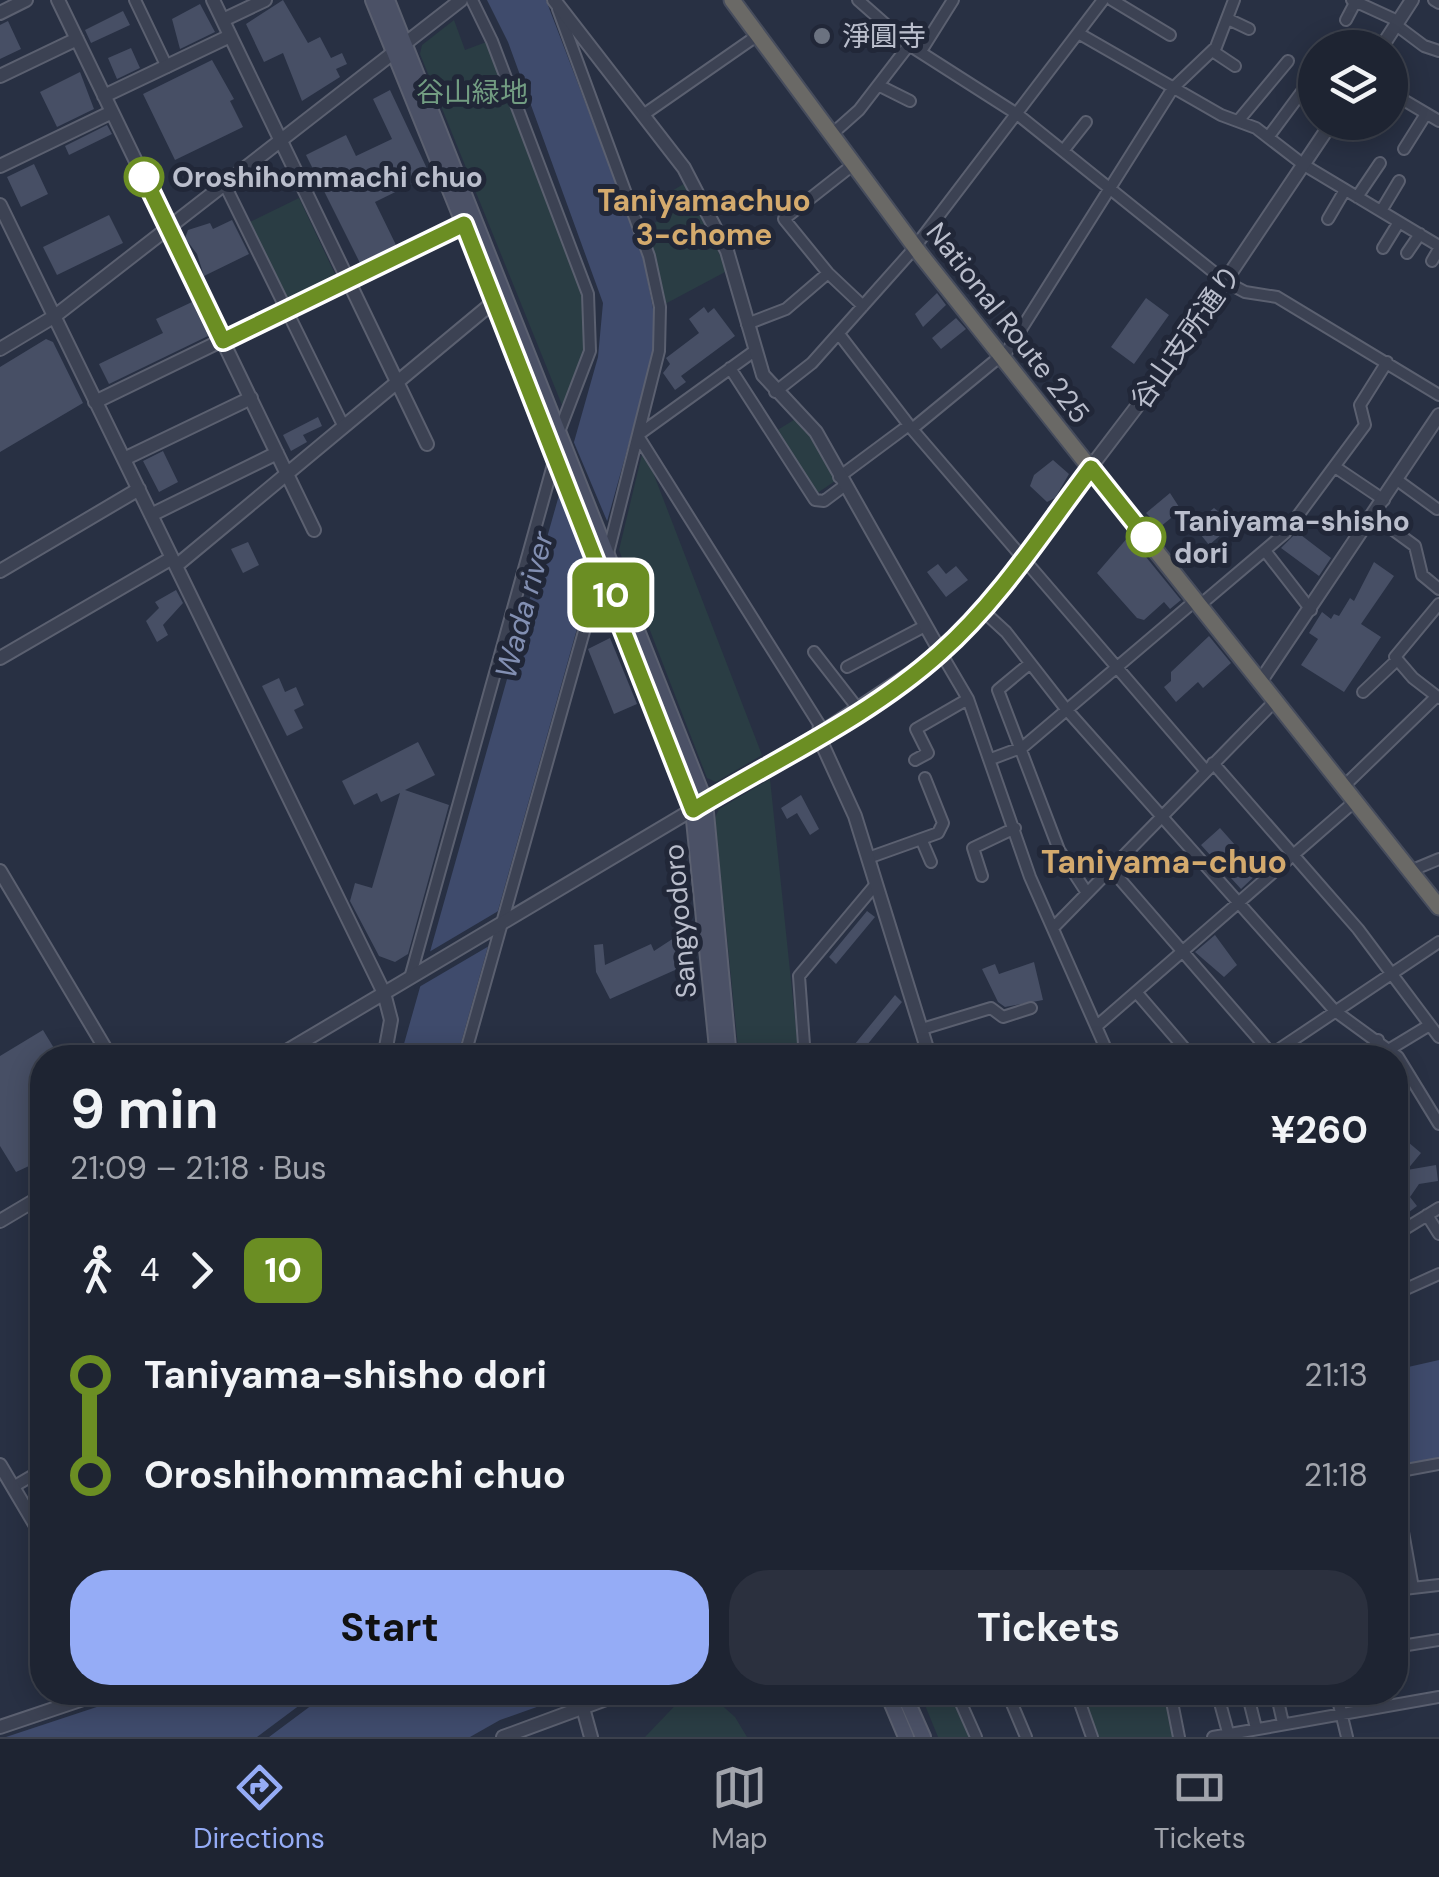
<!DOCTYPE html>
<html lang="en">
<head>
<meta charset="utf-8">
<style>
	:root { --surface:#1e2432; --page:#2b303e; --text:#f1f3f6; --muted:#a1a4ac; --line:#3c414d; --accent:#95acf6 }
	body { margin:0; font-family:"DM Sans","Noto Sans JP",sans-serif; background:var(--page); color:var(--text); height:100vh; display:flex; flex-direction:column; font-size:38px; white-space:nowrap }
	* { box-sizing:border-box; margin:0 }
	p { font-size:32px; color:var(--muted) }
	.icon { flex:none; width:55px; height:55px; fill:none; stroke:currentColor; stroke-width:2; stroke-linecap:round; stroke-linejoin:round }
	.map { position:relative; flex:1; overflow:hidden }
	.side { position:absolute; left:30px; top:1045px; width:1378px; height:660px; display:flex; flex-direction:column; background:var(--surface); border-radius:40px; box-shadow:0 5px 25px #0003,0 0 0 2px var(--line) }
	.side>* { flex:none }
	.badge { padding:0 20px; border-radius:15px; font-size:35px; line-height:65px }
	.controls { position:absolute; left:1298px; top:30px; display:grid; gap:20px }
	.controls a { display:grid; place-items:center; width:110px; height:110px; border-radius:50%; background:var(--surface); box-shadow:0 5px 25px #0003,0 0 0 2px var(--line); font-size:50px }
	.map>.badge { position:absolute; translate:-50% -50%; box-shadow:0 0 0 5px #fff }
	.legs { display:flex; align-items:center; gap:15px; height:110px; padding:0 40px; font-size:32px }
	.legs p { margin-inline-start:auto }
	.overview { display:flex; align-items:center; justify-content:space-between; height:170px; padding:0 40px }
	h1 { font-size:55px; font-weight:700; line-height:75px }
	.primary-button { display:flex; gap:20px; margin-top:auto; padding:20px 40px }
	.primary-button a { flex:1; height:115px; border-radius:40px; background:var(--accent); color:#111; font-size:40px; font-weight:700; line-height:115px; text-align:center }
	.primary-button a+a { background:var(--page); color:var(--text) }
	ul { padding:0 40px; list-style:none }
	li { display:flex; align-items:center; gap:35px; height:100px; font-size:38px }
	li i { display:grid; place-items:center; width:15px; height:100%; margin:0 12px; background:currentColor }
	li i::after { content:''; width:25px; height:25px; margin:-12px; border:8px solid; border-radius:50%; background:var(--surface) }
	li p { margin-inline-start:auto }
	li:first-child i { background:linear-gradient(#0000 50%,currentColor 0) }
	li:last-child i { background:linear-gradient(currentColor 50%,#0000 0) }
	.dock { display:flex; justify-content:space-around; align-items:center; height:140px; border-top:2px solid var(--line); background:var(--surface); font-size:28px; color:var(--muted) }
	.dock a { display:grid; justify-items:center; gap:5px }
	.dock .current { color:var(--accent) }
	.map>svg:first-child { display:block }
	.green { fill:#2a3d44 }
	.water { fill:#3f4b6c }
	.pier { fill:#283043 }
	.building { fill:#474f65 }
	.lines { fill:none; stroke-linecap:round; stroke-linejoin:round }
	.minor-casing { stroke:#5b6070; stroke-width:14 }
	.tertiary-casing { stroke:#5b6070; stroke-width:16 }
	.secondary-casing { stroke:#5b6070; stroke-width:18 }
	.trunk-casing { stroke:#474d5d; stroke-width:19 }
	.minor { stroke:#3c4253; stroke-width:10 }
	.tertiary { stroke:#3c4253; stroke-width:12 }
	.secondary { stroke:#4b5166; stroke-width:14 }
	.trunk { stroke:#6a6966; stroke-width:15 }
	.line-1-casing { stroke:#fff; stroke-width:22 }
	.line-1 { stroke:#6b8e23; stroke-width:15 }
	.worship-dot { fill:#6b7280; stroke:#212738; stroke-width:4 }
	.stop-1-dot { fill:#fff; stroke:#6b8e23; stroke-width:5 }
	.labels { text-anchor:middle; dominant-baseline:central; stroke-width:10; stroke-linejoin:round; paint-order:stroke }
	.poi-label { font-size:28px; fill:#babecc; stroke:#212738; text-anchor:start }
	.park-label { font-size:28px; fill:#729d82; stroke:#212738 }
	.stop-label { font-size:28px; font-weight:bold; fill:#babecc; stroke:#212738; text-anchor:start }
	.street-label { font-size:28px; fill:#babecc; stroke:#212738 }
	.neighbourhood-label { font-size:30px; font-weight:bold; fill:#d4aa6d; stroke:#212738 }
	.water-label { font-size:30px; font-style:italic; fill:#828fb2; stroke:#212738 }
	.quarter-label { font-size:32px; font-weight:bold; fill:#d4aa6d; stroke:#212738 }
</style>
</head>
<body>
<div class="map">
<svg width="1439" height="1737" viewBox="0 0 1439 1737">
	<rect width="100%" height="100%" fill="#283043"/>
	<path class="green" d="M454 20 465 50 489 41 585 295 587 351 564 410 420 54 422 45Z
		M687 182 727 271 665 304 643 229 669 215 660 198Z
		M299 198 335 274 284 303 246 224Z
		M797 418 817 440 835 481 816 494 776 431Z
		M643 450 657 473 654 475 762 755 716 782 707 778 619 550Z
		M770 779 799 1057H739L715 818 719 809Z
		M687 1693H708L735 1717 747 1737H645Z
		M920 1693H952L971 1737H938Z
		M1082 1693H1164L1174 1737H1096Z"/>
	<path class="water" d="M487 0H546L642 251 655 319 652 361 457 1057 400 1058 598 357 603 303 508 42Z
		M1439 1360V1459L1395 1467V1370Z
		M139 1693V1692L316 1693 257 1737H6Z
		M328 1693V1692L576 1693 500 1720 470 1737H269Z"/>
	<path class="pier" d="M570 433 610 528 594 580 555 486Z
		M500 910 489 946 414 990 424 955Z"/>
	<path class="building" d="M283 0 308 43 320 37 331 58 342 53 347 64 336 69 340 77 302 101 283 53 264 62 246 24Z
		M200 4 215 32 180 49 172 19Z
		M123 11 130 25 91 43 85 30Z
		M8 21 21 49 0 59V25Z
		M131 48 140 68 117 79 108 58Z
		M212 60 234 99 230 101 243 127 175 160 143 94Z
		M80 72 94 109 57 127 40 92Z
		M390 90 430 175 375 202 396 245 360 263 306 155 346 135 356 156 392 139 373 99Z
		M107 125 112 134 69 155 65 146Z
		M34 164 48 194 21 207 7 177Z
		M109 215 123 243 57 275 43 247Z
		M232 220 249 254 204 276 197 254 185 238 188 230 210 223 213 229Z
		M937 293 946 305 923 327 915 314Z
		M1146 298 1169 315 1134 364 1111 347Z
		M192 302 208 336 109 384 99 364 163 333 156 319Z
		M704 307 708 313 714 308 735 336 681 376 686 382 675 390 663 373 670 364 666 358 699 333 689 319Z
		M956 318 966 329 941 349 932 338Z
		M46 339 53 342 83 403 0 452V367Z
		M318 417 322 426 303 435 307 442 291 451 283 435Z
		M163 451 178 482 159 492 143 461Z
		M1053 460 1069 474 1055 498 1047 502 1030 486 1034 475Z
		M1170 493 1181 510 1160 527 1146 513Z
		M1214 508 1234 524 1209 545 1193 525Z
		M1297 532 1331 558 1319 576 1281 548Z
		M1129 536 1181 600 1170 609 1164 602 1144 620 1137 618 1097 573Z
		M248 542 259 565 243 573 231 549Z
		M1374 562 1394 576 1361 624 1381 637 1344 692 1301 665 1318 639 1309 633 1322 612 1331 619 1334 614 1339 616 1350 598 1354 601Z
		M938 564 946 574 956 566 968 580 946 597 927 572Z
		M176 590 183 603 163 625 168 635 157 642 146 621 159 608 155 602Z
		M1209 636 1231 663 1203 688 1198 682 1176 702 1164 687 1171 681V672Z
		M610 638 637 704 614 714 588 649Z
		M279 678 285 692 296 687 304 705 294 710 303 728 287 736 262 686Z
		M418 742 435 775 405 790 449 805 408 954 395 962 379 956 350 901 355 883 372 888 400 793 381 802 377 793 354 805 342 781Z
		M801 795 819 829 810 835 797 813 787 819 781 808Z
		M1220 828 1259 872 1241 889 1201 845Z
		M867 911 875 917 836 964 829 957Z
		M1215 935 1237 965 1224 977 1195 952Z
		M677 936 679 947 693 944V962L610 999 596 972 594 945 603 944 605 965 651 944 654 951Z
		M1034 962 1043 1000 1005 1007 998 1002 982 969 995 964 999 974Z
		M895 995 902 1002 858 1056 850 1050Z
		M43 1030 60 1058H42V1160L16 1172 0 1146V1056Z
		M1395 1131 1421 1153 1407 1170 1436 1165 1438 1181 1419 1184 1410 1197 1417 1206 1404 1216 1395 1205Z"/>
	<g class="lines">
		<defs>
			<path id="minor" d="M135 0 167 67
				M472 0 492 41 588 294 590 351 559 432
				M858 0 909 45 1017 114 1226 282 1245 292 1277 297 1439 395
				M1112 0 1170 35
				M1352 0 1398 21
				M1434 0 1439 3
				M558 9 649 256 660 307 659 351 608 553
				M1228 19 1249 29
				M1346 20 1356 1
				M1396 25 1424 46 1439 51
				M1078 33 1221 115 1256 128 1304 165 1439 246
				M921 51 953 0
				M1214 52 1235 66
				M880 86 910 101
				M1390 92 1439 121
				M643 115 758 35
				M1238 121 1288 61
				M832 134 859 110 909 45
				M1269 136 1315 74
				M1404 149 1426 114
				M1063 151 1086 122
				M854 164 784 219 828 273 863 306
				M224 183 343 425
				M1357 197 1380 163
				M1381 211 1399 181
				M1328 219 1345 190
				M1383 248 1399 222
				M1407 253 1420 234
				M1432 261 1439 249
				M747 324 786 309 828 273
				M839 334 912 429 1206 771
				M730 368 815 500 824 501 844 486
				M775 392 812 363 911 252 1103 0
				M912 429 1008 350 1173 88 1216 47 1234 0
				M638 435 753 352
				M638 436 819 724 818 735
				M1335 467 1384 500
				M839 477 909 425
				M1397 480 1437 509
				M1374 516 1415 546 1422 575 1439 589
				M1266 552 1311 610
				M1439 604 1395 657 1413 678 1439 698
				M1200 605 1285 533 1365 425 1360 405 1387 362
				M982 610 1006 632 1066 709 1335 1011 1398 1057 1439 1124
				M814 652 859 710
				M941 653 968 699 1030 877 1110 1058
				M1028 665 998 690 1059 850 1087 893
				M847 667 923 627
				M1363 692 1397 660
				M991 759 1023 747 1196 600
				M915 760 928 753 916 729 968 699
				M1213 763 1358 929 1439 1037
				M1343 787 1437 696
				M922 841 931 862
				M868 858 938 833 943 823 925 778
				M1111 869 1275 1058
				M1410 871 1439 859
				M982 876 973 848 1015 828
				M1053 928 1275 701
				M410 978 556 454
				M1137 993 1193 1058
				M1098 1025 1354 802
				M922 1029 991 1008 1003 1017 1031 1008
				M1390 1049 1428 1026
				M464 1058 601 571
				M805 1058 799 976 876 884
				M1266 1058 1439 942
				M1367 1058 1378 1040
				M1427 1215 1439 1234
				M1395 1235 1439 1208
				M1395 1294 1439 1274
				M1395 1472 1439 1464
				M13 1487 42 1470
				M1395 1487 1413 1588
				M1395 1590 1439 1585
				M1395 1647 1439 1640
				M956 1692 976 1737
				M1007 1692 1026 1737
				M1076 1692 1092 1737
				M1170 1692 1179 1737
				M1217 1692 1229 1736
				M1247 1692 1256 1728
				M1276 1692 1283 1723
				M1336 1692 1347 1737
				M1213 1737 1439 1697"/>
			<path id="tertiary" d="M58 0 314 530
				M213 0 427 444
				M554 0 684 168 727 251 763 375 816 432 941 653
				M0 13 26 0
				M223 20 265 0
				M1381 48 1412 0
				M0 76 77 39
				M104 96 230 36
				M0 166 112 112
				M0 205 384 993 391 1020 384 1058
				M0 349 55 316 461 0
				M95 402 464 223
				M124 459 251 398
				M151 515 277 453
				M176 566 502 295
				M0 571 139 489
				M0 658 172 558
				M1260 682 1439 415
				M818 735 855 816 930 1058
				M0 871 111 1058
				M275 1058 818 735 941 653 982 610 1170 363 1332 122
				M0 1221 42 1196
				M0 1465 42 1536
				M583 1708 591 1737
				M0 1727 104 1692
				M503 1737 625 1692"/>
			<path id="secondary" d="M373 0 559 459 693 810 718 1058
				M387 0 705 802 729 1058
				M887 1692 906 1737
				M903 1692 923 1737"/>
			<path id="trunk" d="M732 0 921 255 1439 907"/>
		</defs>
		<use href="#minor" class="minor-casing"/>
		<use href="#tertiary" class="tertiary-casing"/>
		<use href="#secondary" class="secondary-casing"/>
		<use href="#trunk" class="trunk-casing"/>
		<use href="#minor" class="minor"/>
		<use href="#tertiary" class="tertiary"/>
		<use href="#secondary" class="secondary"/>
		<use href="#trunk" class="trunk"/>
	</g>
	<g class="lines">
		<defs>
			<path id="line-1" d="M144 177 223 341 464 224 693 810C775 760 869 717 940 653 999 601 1044 530 1091 468L1146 537"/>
		</defs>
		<use href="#line-1" class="line-1-casing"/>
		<use href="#line-1" class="line-1"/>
	</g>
	<circle class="worship-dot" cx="822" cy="36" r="10"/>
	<g class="stop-1-dot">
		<circle cx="144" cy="177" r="18"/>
		<circle cx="1146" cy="537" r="18"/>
	</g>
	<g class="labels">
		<g class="poi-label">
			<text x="842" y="36">淨圓寺</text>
		</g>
		<g class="park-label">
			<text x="472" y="92">谷山緑地</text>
		</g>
		<g class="stop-label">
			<text x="172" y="177">Oroshihommachi chuo</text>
			<text x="1174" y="521">Taniyama-shisho<tspan x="1174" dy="32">dori</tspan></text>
		</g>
		<g class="street-label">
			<text transform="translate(1008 323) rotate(52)">National Route 225</text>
			<text transform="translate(1186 337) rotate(-55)">谷山支所通り</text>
			<text transform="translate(680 921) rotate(-95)">Sangyodoro</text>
		</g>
		<g class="neighbourhood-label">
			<text x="704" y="200">Taniyamachuo<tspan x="704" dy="34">3-chome</tspan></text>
		</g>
		<g class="water-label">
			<text transform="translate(524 605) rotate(-75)">Wada river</text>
		</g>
		<g class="quarter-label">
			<text x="1164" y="862">Taniyama-chuo</text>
		</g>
	</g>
</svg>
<div class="controls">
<a><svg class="icon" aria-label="layers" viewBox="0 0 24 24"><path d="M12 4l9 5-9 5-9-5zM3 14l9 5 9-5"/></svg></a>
</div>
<b class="badge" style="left:611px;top:595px;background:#6b8e23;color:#fff">10</b>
<section class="side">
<div class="overview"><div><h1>9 min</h1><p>21:09 – 21:18 · Bus</p></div><b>¥260</b></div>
<div class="legs"><svg class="icon" aria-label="walk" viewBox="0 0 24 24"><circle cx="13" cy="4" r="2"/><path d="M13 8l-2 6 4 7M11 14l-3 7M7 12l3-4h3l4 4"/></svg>4<svg class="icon" aria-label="forward" viewBox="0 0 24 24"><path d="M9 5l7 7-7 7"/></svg><b class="badge" style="background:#6b8e23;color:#fff">10</b></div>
<ul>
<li><i style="color:#6b8e23"></i><b>Taniyama-shisho dori</b><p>21:13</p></li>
<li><i style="color:#6b8e23"></i><b>Oroshihommachi chuo</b><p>21:18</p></li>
</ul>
<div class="primary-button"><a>Start</a><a>Tickets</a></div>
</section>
</div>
<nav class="dock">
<a class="current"><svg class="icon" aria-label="directions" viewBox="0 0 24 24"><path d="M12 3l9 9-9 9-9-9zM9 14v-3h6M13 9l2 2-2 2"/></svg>Directions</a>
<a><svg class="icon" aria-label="map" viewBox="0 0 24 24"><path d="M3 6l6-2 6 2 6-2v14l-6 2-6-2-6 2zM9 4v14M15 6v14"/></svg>Map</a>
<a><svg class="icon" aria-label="tickets" viewBox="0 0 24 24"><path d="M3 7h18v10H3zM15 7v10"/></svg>Tickets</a>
</nav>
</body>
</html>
